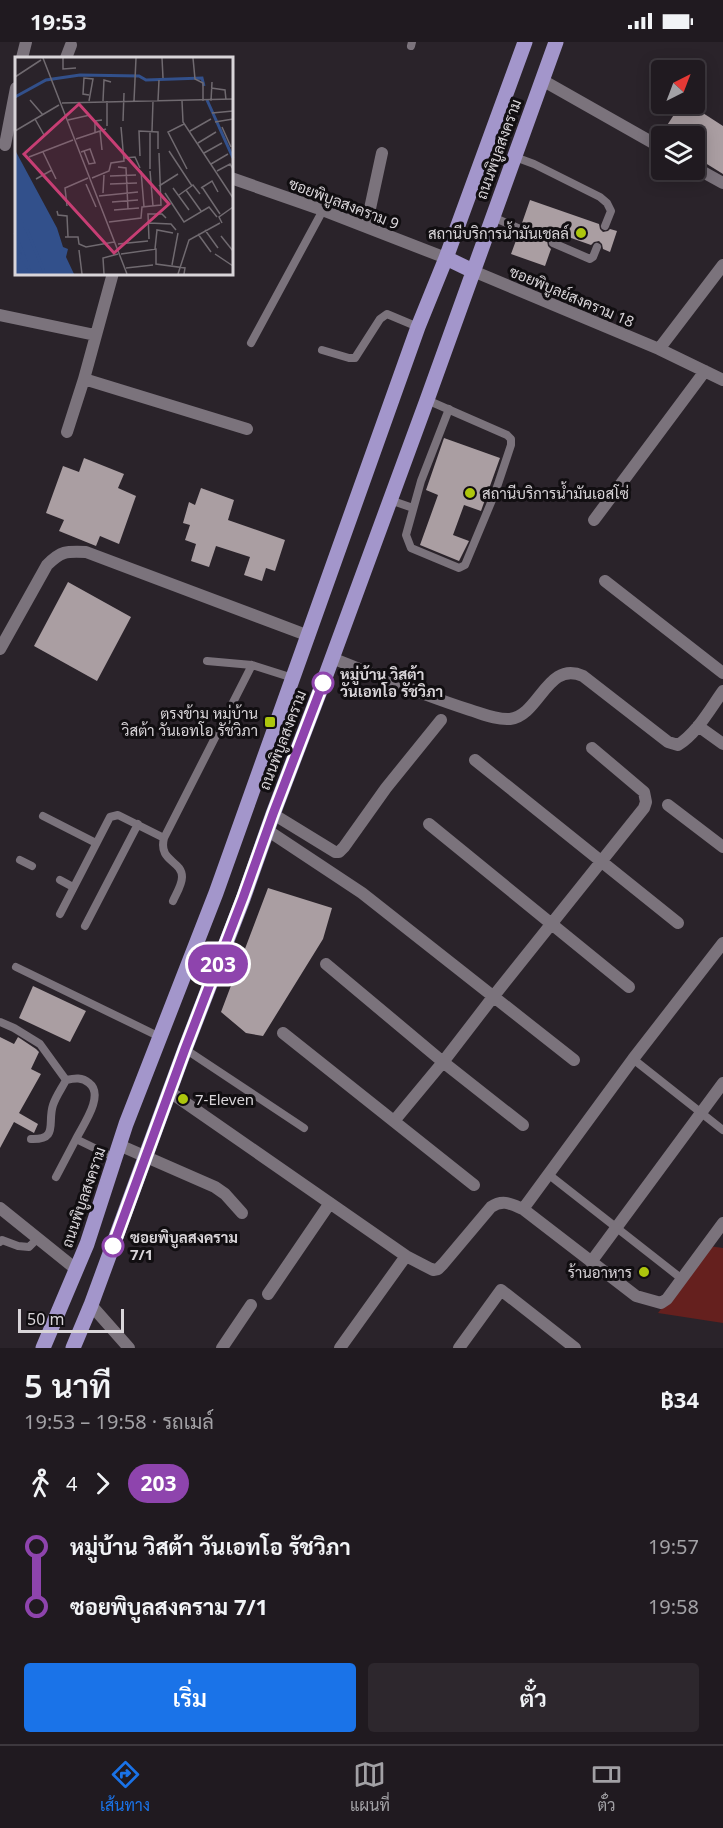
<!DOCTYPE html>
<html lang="th">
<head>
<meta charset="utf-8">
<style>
	:root { --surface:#201a20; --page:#2d272d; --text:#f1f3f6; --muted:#a2a1a5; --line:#3d383e; --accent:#1a73e8 }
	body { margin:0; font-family:"Noto Sans",Sarabun,sans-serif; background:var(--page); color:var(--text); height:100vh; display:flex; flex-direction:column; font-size:22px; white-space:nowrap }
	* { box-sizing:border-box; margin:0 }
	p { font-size:20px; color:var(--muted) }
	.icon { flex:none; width:33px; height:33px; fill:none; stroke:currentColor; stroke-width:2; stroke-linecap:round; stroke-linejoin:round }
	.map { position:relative; height:1306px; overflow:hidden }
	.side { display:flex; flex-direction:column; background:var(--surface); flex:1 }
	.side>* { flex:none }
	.badge { padding:0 12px; border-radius:20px; font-size:21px; line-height:39px }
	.needle { width:39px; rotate:42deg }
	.tools { position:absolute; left:651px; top:18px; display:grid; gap:12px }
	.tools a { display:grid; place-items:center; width:54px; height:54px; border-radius:6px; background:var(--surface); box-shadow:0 3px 15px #0003,0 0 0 2px var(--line); font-size:30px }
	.scale { position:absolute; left:18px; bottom:15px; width:106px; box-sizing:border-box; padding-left:6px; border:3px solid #d9d5d9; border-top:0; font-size:16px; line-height:21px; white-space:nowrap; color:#d9d5d9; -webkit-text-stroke:4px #110e11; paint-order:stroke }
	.map>.badge { position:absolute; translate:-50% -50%; box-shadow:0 0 0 3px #fff }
	.legs { display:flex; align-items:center; gap:9px; height:66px; padding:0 24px; font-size:20px }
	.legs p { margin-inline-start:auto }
	.headline { display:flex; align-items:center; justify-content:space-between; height:102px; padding:0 24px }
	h1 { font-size:33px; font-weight:600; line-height:45px }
	.button { display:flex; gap:12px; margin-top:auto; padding:12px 24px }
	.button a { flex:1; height:69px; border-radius:6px; background:var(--accent); color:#fff; font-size:24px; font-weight:600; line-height:69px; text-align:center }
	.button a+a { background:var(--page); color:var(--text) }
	ul { padding:0 24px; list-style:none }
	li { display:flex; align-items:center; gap:21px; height:60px; font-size:22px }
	li i { display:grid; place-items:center; width:9px; height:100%; margin:0 8px; background:currentColor }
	li i::after { content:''; width:15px; height:15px; margin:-8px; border:4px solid; border-radius:50%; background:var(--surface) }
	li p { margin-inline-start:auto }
	li:first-child i { background:linear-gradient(#0000 50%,currentColor 0) }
	li:last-child i { background:linear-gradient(currentColor 50%,#0000 0) }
	.status { display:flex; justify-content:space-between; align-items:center; height:42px; padding:0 30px; background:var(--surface); direction:ltr }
	.status svg { height:16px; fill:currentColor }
	.tabs { display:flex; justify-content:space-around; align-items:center; height:84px; border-top:2px solid var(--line); background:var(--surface); font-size:16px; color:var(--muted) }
	.tabs a { display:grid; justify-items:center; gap:3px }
	.tabs .current { color:var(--accent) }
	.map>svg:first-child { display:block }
	.green { fill:#65201e }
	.building { fill:#aa9ea2 }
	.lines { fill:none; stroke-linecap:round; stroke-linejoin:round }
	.lane { stroke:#7b737c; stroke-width:8 }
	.street { stroke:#7b737c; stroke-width:12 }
	.primary { stroke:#a396cb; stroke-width:15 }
	.line-1-casing { stroke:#fff; stroke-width:14 }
	.line-1 { stroke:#8e44ad; stroke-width:9 }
	.poi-dot { fill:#adc60d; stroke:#110e11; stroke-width:2 }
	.stop-1-dot { fill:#fff; stroke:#8e44ad; stroke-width:3 }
	.labels { text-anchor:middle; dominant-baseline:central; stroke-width:6; stroke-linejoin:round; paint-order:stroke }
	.street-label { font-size:15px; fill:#d9d5d9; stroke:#110e11 }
	.poi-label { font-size:15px; fill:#d9d5d9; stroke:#110e11; text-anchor:end }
	.stop-label { font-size:15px; font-weight:bold; fill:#d9d5d9; stroke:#110e11; text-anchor:start }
	.inset-river { fill:none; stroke:#32508b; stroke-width:3 }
	.inset-road { fill:none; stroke:#706a70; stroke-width:1.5 }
	.view { fill:#c73e74; fill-opacity:0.15; stroke:#c73e74; stroke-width:3 }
	.inset-edge { fill:none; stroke:#d9d5d9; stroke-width:3 }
</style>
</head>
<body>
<div class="status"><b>19:53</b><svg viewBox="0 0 49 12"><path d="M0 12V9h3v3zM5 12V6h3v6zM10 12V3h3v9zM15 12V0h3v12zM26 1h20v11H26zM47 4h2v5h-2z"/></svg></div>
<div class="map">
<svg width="723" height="1306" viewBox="0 0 723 1306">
	<rect width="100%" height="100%" fill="#2a232a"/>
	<path class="green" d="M709 1204 723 1206V1281L658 1271Z"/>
	<path class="building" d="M681 62H689L723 84V132L694 114V94H660Z
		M530 158 599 182 600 187 603 190 608 189 610 187 617 189 610 210 603 207 602 202 599 199 594 200 591 203 557 191 555 195 550 196 547 199 548 204 551 207 545 224 511 212 518 193 523 192 526 189 525 184 522 181Z
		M444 396 500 416 481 469 464 463 453 493 469 499 459 519 420 503 438 453 426 448Z
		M84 416 124 432 118 446 136 454 119 502 100 494 96 504 59 489 64 478 46 471 63 424 79 430Z
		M201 446 234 458 228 478 285 498 275 529 266 526 262 539 244 533 250 515 216 504 209 525 191 519 196 502 185 498 190 483 183 481 189 460 195 463Z
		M68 540 131 575 97 639 34 604Z
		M268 846 332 866 323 897 263 994 246 991 221 970Z
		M33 944 86 969 70 1000 19 976Z
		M0 995 14 1002 18 995 36 1007 39 1010 31 1027 41 1032 19 1071 38 1082 34 1091 14 1080 0 1106Z"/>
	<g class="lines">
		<path class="lane" d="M411 4 412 0
			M515 115 534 122 600 155 607 161 611 169 605 184
			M493 175 520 187
			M553 201 590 217 593 215 597 205
			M251 301 323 168
			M322 308 349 316H355L380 277 387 272 418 285
			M427 358 507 393 511 397V403L495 451 465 523 459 526 411 506 406 493 421 439 449 367
			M390 458 413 466
			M207 619 252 623 293 636
			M43 774 96 801
			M20 818 32 824
			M60 838 73 845
			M173 859C176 852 182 843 182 835 182 818 158 820 164 796L252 623
			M60 872 110 775 118 773 164 796
			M85 884 138 782
			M16 925 160 995
			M0 980 14 986 40 1002 66 1038
			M185 1007 304 1086
			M633 1017 723 1088
			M31 1097C59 1098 47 1081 53 1063 56 1054 62 1046 66 1038 75 1036 82 1035 89 1041 105 1053 83 1083 76 1097L115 1116
			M548 1132 682 1237
			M56 1135 76 1097
			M0 1200 2 1198 18 1204 29 1205 38 1196"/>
		<path class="street" d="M22 16 26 0
			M66 16 71 3
			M542 38 662 106
			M5 103 16 46
			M694 125 723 141
			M231 136 317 166 446 216
			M366 185 382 111
			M473 229 659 307 723 338
			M0 273 95 293
			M659 307 723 223
			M84 337 247 387
			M67 390 84 337 113 231
			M594 478 705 329
			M605 539 723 631
			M0 607 47 523C61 509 66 509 86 510L309 594
			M332 616C377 634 423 653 470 668 483 672 496 678 510 677 540 673 547 618 583 634L668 700 678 703C697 691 710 667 723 649
			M698 684 723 702
			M475 718 678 881
			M668 763 723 805
			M273 772 335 810H339L344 805 386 746 441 678
			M429 782 629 945
			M267 788 362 851 574 1018
			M326 922 443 1020 523 1083
			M283 991 474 1143
			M170 1050 406 1214 433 1228 438 1227 443 1222 491 1165C503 1157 511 1162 523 1167L636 1254 661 1261 667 1257 723 1181
			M394 1079 443 1020 493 955 644 766 646 760 644 750 592 706
			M119 1103 215 1145 225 1152 242 1171
			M0 1166 77 1228
			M523 1167 633 1017 723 901
			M591 1220 723 1041
			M268 1252 330 1161
			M91 1263 129 1306
			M222 1306 251 1263
			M340 1306 406 1214
			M459 1306 501 1248 575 1306"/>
		<path class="primary" d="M446 216 473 229
			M43 1306 87 1202 126 1082 216 851 418 285 446 216 525 0
			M73 1306 91 1263 185 1007 243 857 273 772 323 641 427 358 556 0"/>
	</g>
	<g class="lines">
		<defs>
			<path id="line-1" d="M113 1204 185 1007 243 856 273 772 323 641"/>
		</defs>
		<use href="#line-1" class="line-1-casing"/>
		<use href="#line-1" class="line-1"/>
	</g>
	<g class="poi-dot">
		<circle cx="581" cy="191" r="6"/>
		<circle cx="470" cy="451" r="6"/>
		<rect x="264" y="674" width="12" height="12" rx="3"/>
		<circle cx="183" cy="1057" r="6"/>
		<circle cx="644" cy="1230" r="6"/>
	</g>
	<g class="stop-1-dot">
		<circle cx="323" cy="641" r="10"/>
		<circle cx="113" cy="1204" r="10"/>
	</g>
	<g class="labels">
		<g class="street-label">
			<text transform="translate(498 107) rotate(-70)">ถนนพิบูลสงคราม</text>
			<text transform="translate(344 161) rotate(21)">ซอยพิบูลสงคราม 9</text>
			<text transform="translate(572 254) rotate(23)">ซอยพิบูลย์สงคราม 18</text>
			<text transform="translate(282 698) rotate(-69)">ถนนพิบูลสงคราม</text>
			<text transform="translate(83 1155) rotate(-71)">ถนนพิบูลสงคราม</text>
		</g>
		<g class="poi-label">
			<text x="569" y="191">สถานีบริการน้ำมันเชลล์</text>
			<text x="482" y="451" text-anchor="start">สถานีบริการน้ำมันเอสโซ่</text>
			<text x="258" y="671">ตรงข้าม หมู่บ้าน<tspan x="258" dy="17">วิสต้า วันเอทโอ รัชวิภา</tspan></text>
			<text x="195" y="1057" text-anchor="start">7-Eleven</text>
			<text x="632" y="1230">ร้านอาหาร</text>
		</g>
		<g class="stop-label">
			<text x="340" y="632">หมู่บ้าน วิสต้า<tspan x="340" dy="17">วันเอทโอ รัชวิภา</tspan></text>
			<text x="130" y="1195">ซอยพิบูลสงคราม<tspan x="130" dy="17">7/1</tspan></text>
		</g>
	</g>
	<g transform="translate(15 15)">
		<rect width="218" height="218" fill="#2a232a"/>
		<path d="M0 93 42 171 48 190 53 192 51 200 59 217H0Z" fill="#32508b"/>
		<path class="inset-river" d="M0 40 31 23 65 18 124 19 131 23 187 21 189 29M192 43 218 101M0 156 12 173 30 217M0 176 16 217M0 190 14 212"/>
		<path class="inset-road" d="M28 1 112 217M48 1V12L61 11M147 1 148 21M178 1 180 22 188 26V44M0 20 26 3M196 31 210 33 211 43M74 38 68 37 69 21 78 22 74 44M15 43 28 58M88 44 89 23 96 25M92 44V69M119 44 121 1M143 44 144 23M167 44 168 65 218 141M196 44 197 25M47 46 218 42M197 56 218 54M20 62 29 78M53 63 75 58M108 64 109 36M200 65 218 62M169 67 153 75 172 112M207 70 216 90M0 74 44 48M85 74 87 93M137 74 138 44M175 74 196 62M80 75V64L87 63M61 82 91 72M183 86 201 75M154 94 177 129M28 95 41 122M66 95 75 92 80 106 74 107 69 94M189 96 207 86M125 99 124 74 143 75V92M14 100 58 83M109 101 120 100 125 111M196 107 213 97M103 110 111 111 113 152M135 112V74M126 114 129 150M135 114 138 149M202 114 215 107 218 112M95 119 121 118M77 121 94 114 96 106 109 104 106 70M21 122 37 113M71 127 81 150M95 127 122 126M144 129 163 117M187 130 205 157M158 131 174 153M186 131 197 124 203 135M171 133 186 154M88 136 89 118M150 136 169 165 194 150 202 160M164 138 178 128 185 137M84 139 123 135M97 145 123 143M52 149 50 131 73 121M99 153 124 151M42 154 43 158 52 159 53 180M94 165 126 161 127 150 146 148 144 96M134 166 156 167 161 173M207 166 204 160 218 150M190 173 203 191M183 177 196 195M206 179 218 194M50 180H63L64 187 71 190 99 185M134 182 133 157H147L151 161M103 187 133 184M140 192 142 173 158 176M64 193 67 217M106 197 141 192V207L170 211 169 217M200 197 218 209M157 208 163 176M111 211 138 208M89 217 88 201 103 197M163 217 174 183 205 166"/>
		<path class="view" d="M64 47 154 147 99 196 9 97Z"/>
		<rect width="218" height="218" class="inset-edge"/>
	</g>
</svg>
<div class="tools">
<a><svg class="needle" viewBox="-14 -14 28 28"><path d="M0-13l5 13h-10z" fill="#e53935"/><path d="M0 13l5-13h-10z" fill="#a2a1a5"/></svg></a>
<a><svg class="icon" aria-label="layers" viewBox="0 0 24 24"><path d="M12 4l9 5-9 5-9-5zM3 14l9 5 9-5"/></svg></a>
</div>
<div class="scale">50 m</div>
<b class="badge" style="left:218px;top:922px;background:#8e44ad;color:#fff">203</b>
</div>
<section class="side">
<div class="headline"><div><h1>5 นาที</h1><p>19:53 – 19:58 · รถเมล์</p></div><b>฿34</b></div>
<div class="legs"><svg class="icon" aria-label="walk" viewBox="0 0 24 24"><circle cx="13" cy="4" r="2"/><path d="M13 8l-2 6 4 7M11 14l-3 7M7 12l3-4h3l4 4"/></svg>4<svg class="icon" aria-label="forward" viewBox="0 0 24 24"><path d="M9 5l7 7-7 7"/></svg><b class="badge" style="background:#8e44ad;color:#fff">203</b></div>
<ul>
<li><i style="color:#8e44ad"></i><b>หมู่บ้าน วิสต้า วันเอทโอ รัชวิภา</b><p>19:57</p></li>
<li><i style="color:#8e44ad"></i><b>ซอยพิบูลสงคราม 7/1</b><p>19:58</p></li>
</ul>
<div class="button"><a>เริ่ม</a><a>ตั๋ว</a></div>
</section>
<nav class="tabs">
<a class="current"><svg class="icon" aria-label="directions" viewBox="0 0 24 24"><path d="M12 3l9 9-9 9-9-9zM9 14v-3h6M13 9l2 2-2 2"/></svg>เส้นทาง</a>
<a><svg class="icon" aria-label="map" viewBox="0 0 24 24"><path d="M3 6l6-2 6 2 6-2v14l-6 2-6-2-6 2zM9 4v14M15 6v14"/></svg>แผนที่</a>
<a><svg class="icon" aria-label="tickets" viewBox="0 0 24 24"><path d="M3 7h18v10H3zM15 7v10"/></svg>ตั๋ว</a>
</nav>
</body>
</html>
